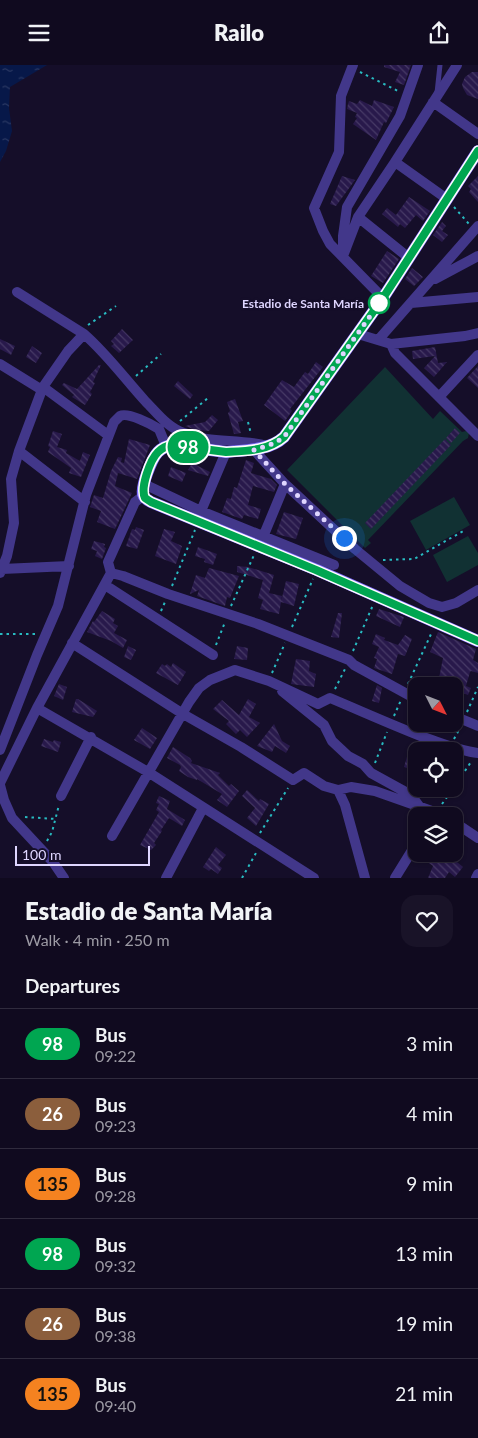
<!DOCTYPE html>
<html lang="en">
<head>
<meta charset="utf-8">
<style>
	:root { --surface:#100a1f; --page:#191328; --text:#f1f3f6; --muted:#9c9aa4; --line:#302b3d }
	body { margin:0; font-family:Lato,sans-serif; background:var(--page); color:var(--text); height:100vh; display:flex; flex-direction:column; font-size:19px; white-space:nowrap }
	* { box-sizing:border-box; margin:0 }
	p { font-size:16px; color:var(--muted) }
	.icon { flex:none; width:28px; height:28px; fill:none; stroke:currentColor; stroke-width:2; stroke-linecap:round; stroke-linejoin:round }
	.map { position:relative; height:813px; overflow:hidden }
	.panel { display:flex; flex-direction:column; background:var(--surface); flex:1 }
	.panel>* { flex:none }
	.badge { padding:0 10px; border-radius:16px; font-size:18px; line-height:32px }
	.needle { width:32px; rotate:132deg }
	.fabs { position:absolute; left:408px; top:612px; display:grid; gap:10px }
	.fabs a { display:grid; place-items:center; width:55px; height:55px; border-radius:10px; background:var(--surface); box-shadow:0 1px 4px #0004,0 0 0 1px var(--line); font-size:25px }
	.scale { position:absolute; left:15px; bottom:12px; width:135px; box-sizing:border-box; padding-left:5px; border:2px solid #dfd6ff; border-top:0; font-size:14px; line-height:18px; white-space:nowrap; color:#dfd6ff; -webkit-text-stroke:4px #150e29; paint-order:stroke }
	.you { position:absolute; width:25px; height:25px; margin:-12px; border:4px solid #fff; border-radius:50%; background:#1a73e8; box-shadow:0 0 0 8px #1a73e833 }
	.map>.badge { position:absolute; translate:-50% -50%; box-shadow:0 0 0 2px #fff }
	h2 { padding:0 25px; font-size:19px; line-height:45px }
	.round { display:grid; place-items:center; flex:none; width:52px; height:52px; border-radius:15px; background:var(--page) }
	.headline { display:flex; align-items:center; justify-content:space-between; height:85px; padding:0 25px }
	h1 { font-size:24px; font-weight:800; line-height:38px }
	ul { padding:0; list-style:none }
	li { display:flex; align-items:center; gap:15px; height:70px; padding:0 25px; border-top:1px solid var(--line) }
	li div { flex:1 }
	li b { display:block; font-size:19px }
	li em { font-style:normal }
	li .badge { min-width:55px; font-weight:700; text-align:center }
	header { display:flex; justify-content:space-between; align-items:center; height:65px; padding:0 25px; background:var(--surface); font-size:22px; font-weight:800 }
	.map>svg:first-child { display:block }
	.green { fill:#113133 }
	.water { fill:url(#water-ripples) }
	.building { fill:url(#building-back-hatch) }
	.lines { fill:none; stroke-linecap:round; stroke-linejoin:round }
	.path { stroke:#28bbc1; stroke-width:2; stroke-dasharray:2.5 4; stroke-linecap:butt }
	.lane { stroke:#42378a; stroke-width:5 }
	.street { stroke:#42378a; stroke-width:10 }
	.secondary { stroke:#7f6dff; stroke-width:12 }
	.line-casing { stroke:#fff; stroke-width:11 }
	.line { stroke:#00a651; stroke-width:8 }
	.walk { stroke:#dfd6ff; stroke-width:5; stroke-dasharray:0 9 }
	.stop-dot { fill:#fff; stroke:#00a651; stroke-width:2.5 }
	.labels { text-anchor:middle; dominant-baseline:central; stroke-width:5; stroke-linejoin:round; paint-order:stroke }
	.stop-label { font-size:12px; font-weight:bold; fill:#dfd6ff; stroke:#150e29; text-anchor:end }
</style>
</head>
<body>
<header><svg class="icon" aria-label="menu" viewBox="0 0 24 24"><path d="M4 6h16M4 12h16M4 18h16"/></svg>Railo<svg class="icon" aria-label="share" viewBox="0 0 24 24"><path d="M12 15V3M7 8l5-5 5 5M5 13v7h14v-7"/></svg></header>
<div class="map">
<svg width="478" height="813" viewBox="0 0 478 813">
	<defs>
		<pattern id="water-ripples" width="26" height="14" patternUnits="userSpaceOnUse" patternTransform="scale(1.25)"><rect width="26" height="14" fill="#071849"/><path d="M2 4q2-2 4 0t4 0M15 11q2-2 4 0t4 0" fill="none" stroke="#2b3964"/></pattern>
		<pattern id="building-back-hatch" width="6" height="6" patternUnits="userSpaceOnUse" patternTransform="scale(1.25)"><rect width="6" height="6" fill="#28194b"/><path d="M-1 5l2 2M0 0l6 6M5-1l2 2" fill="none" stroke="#473a66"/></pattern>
	</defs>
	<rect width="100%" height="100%" fill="#150e29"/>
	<path class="green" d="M385 302 433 354 440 346 462 367 466 366 469 368 468 373 463 376 368 475 371 478 365 483 287 405Z
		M454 432 470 460 426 485 410 456Z
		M468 471 478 488V500L447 517 433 490Z"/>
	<path class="water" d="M0 0H47L10 22 9 43 12 66 6 86 0 97Z"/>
	<path class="building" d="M384 0H411L404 20 395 17 400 7 384 2Z
		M472 7H478V34L467 30 463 23 462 19 465 12Z
		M360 35 372 41 374 35 394 42 386 58 384 57 376 75 353 59 357 53 355 52 357 48 347 44 348 39 349 36 357 39Z
		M342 111 355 115 336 141 330 139Z
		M478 111V137L469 127 471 124 468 121Z
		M409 132 430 146 423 156 416 150 405 163 400 159 398 162 382 149 387 143 396 150Z
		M442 157 446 161 442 166 448 170 442 177 433 170Z
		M387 186 399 194 383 218 371 211Z
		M412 203 423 212 414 221 405 214Z
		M122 264 133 275 119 288 111 281 114 279 111 276Z
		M0 274 15 281 11 290 0 284Z
		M32 281 42 288 36 298 26 292Z
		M435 282 438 298 447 297 434 312 424 303 435 291 413 294 412 286Z
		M316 297 323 302 290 344 292 346 285 356 264 340 282 315 294 322 305 307 308 309Z
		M99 300H101L93 317 95 318 90 327 92 329 85 340 72 332 74 330 62 320 64 318 77 324Z
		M478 301V323L467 313Z
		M178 316 193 330 190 334 174 321Z
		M235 334 243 356 238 357 241 368 236 369H234L228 348 230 346 227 337Z
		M212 350 218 355 209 366 196 365 185 361 205 357Z
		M455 363 460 368 451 378 446 373Z
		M53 366 62 369 57 382 67 385 66 388 80 396 83 387 90 390 81 412 69 408 71 403 48 387 50 382 48 381Z
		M129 374 150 380 137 414 118 408 115 421 132 428 115 464 97 457 101 446 90 442 94 430 103 433 111 406 118 392 122 393 121 397 124 398Z
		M445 374 451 380 371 464 365 458Z
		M246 395 254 398 251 408 271 414 277 420 274 427 253 421 248 440 261 444 258 454 244 450 242 454 222 447 227 433 231 434 234 422 237 423Z
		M192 398 210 407 208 411 188 405Z
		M171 402 186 408 182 417 168 411Z
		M284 447 303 453 296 474 276 469Z
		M136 462 144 465 137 484 126 481 132 464 135 465Z
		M164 464 175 467 171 476 182 481 176 499 155 491Z
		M94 476 105 479 104 482 106 483 102 494 95 491 97 486 91 484Z
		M198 482 217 489 213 500 204 497 205 494 195 491Z
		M237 501 248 502 274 510 269 528 282 531 279 549 260 544 263 535 258 533 263 515 237 507Z
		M209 503 239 511 230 533 227 532 225 541 197 531 199 525 190 529 196 510 205 513Z
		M286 516 299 519 294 541 281 537Z
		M379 544 404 552 400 562 376 551Z
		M102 546 115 554 113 558 118 561 114 568 127 575 123 583 111 576 87 567 93 556 94 557Z
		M338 548H342L339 573 331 572Z
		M438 567 476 584 473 595 478 598V608L471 606 470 607 466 621 471 623 468 630 458 626 459 624H454V621L438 618 443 593 430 587Z
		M376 569 385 573 384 575 398 580 405 570 412 574 405 591 398 589 392 609 374 603 377 594 374 593 379 582 372 579Z
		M128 581 136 585 131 595 124 592Z
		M237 581 248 583 247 595 234 594Z
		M296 594 310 596 309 606 316 609 314 622 291 619Z
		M173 598 186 607 178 620 156 608 162 599 165 601 167 599 171 602Z
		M59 619 67 622 63 635 54 631Z
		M377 620 382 623 379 638 372 636Z
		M76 634H78L97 646 93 652 72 647Z
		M248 634 256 639 249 652 260 658 247 672 240 665 236 669 226 659 229 656 213 644 222 635 239 650Z
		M274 659 282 676 290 681 286 688 275 681 272 687 257 681Z
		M409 659H436L432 668Z
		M142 663 157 673 150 684 134 675Z
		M44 674 53 677 54 675 61 677 58 687 41 681Z
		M173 682 190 693 192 696 191 698 220 708 218 710 229 721 231 719 239 726 227 742 217 735 222 729 197 714V715L188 712 179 706 181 702 180 700 167 693Z
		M407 692 416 696V706L404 702Z
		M247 725 259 736 260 734 269 739 256 761 247 753 255 743 242 731Z
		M159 731 170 736 167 744 185 755 182 761 169 753 161 765 162 766 154 778 156 780 151 785 140 780 159 747 156 745 159 739 156 738Z
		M216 782 226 790 218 800 222 803 218 809 211 804 209 806 203 802Z
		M418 789H455L452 793 463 802 455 812 449 807 445 813H428L433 801 417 790Z"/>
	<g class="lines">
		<path class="path" d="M360 7 400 27
			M454 142 469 159
			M88 260 116 241
			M136 311 161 289
			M180 356 208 333
			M248 357 251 369
			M383 495 414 494 465 465
			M172 521 195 465
			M231 541 254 490
			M161 546 165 537
			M292 562 313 514
			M0 569H37
			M216 580 225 557
			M353 586 373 540
			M272 608 285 578
			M408 619 432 567
			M335 624 345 604
			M467 647 478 622
			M394 651 401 635
			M454 674 460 663
			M375 698 387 667
			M454 722 471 697
			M442 739 453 724
			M25 752 56 754
			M260 768 288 723
			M47 776 52 767 59 740
			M242 813 256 788"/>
		<path class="lane" d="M437 28 440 0"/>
		<path class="street" d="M353 0 341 31 339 87 314 143 323 166 330 179 383 233
			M433 37 478 69
			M395 97 447 134
			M358 152 409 193
			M343 185V171L347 142 400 51 418 0
			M343 191 358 152 395 97 457 0
			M435 214 478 191
			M17 227 84 269
			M411 238 478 232
			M358 269 391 279 465 271 478 268
			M379 274 478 161
			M391 279 395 288 478 371
			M0 299 42 325
			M43 322 108 370
			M439 332 478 290
			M254 385 285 419 355 484 400 521 429 538 442 542 456 538 478 525
			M19 386 85 437
			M144 419 201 446 334 500
			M201 446 226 387
			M263 472 285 419
			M2 504 69 501
			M0 508 7 491 14 458 11 414 19 386 43 322 68 286 84 269C107 289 125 314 146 337 157 348 168 363 184 368 211 379 239 373 267 381
			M111 508 123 511 168 529 258 559 349 595 354 600 416 634
			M105 520 213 590
			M72 578 183 649 241 682 293 715 304 708 324 721 338 725 351 722 375 726 446 751
			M282 626 324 660 332 676 348 691 363 699 371 708 411 730 419 741
			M37 643 148 707 314 813
			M454 651 478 661
			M0 685 37 590 58 541 86 430 114 357C116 355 118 353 120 351 128 347 151 359 159 364L166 381
			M0 718 37 643 111 508 108 497 135 437 143 431
			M0 720 4 735 12 753 53 797 64 813
			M338 725 345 740 365 813
			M61 731 91 672
			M454 757 478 773
			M112 771 189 637 199 623 210 615 235 605 269 616 318 639 330 633C361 646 392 660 423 672 441 678 459 686 478 688
			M166 813 203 743
			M395 813 416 779
			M476 813 478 809"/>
		<path class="secondary" d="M478 86 383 233 284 372C269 386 245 385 226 387L172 380C166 381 162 383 158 387 152 393 141 421 143 429 144 433 147 435 151 437L317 505 478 576"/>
	</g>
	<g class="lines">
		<defs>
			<path id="line" d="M478 86 383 233 284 372C268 386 246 386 226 387L172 380C166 381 162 383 158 387 150 395 140 423 145 433L151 437 316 505 478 576"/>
		</defs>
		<use href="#line" class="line-casing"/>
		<use href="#line" class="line"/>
		<path class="walk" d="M344 473 285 419 254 385 275 378 284 372 383 233 379 238"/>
	</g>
	<circle class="stop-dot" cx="379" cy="238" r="10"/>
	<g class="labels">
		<g class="stop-label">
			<text x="364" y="238">Estadio de Santa María</text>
		</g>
	</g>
</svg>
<div class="fabs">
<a><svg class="needle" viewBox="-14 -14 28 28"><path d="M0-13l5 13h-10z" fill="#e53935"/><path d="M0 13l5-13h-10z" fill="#9c9aa4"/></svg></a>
<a><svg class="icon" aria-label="locate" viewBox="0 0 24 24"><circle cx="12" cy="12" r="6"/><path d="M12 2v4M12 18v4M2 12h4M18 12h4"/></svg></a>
<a><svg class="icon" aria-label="layers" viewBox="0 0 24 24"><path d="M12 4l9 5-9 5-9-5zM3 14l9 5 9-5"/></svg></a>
</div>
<div class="scale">100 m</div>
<div class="you" style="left:344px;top:473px"></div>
<b class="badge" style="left:188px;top:382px;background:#00a651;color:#fff">98</b>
</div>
<section class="panel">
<div class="headline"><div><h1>Estadio de Santa María</h1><p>Walk · 4 min · 250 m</p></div><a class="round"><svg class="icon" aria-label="heart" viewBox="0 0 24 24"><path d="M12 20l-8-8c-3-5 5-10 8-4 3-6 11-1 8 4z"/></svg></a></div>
<h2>Departures</h2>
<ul>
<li><span class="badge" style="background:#00a651;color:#fff">98</span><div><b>Bus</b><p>09:22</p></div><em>3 min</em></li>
<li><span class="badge" style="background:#8b5e3c;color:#fff">26</span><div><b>Bus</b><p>09:23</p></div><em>4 min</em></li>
<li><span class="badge" style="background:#f58220;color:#111">135</span><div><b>Bus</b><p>09:28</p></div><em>9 min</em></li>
<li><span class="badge" style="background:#00a651;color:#fff">98</span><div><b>Bus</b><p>09:32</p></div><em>13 min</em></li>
<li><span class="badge" style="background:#8b5e3c;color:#fff">26</span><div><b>Bus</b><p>09:38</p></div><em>19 min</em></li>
<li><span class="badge" style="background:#f58220;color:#111">135</span><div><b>Bus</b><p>09:40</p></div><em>21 min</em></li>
</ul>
</section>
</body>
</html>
